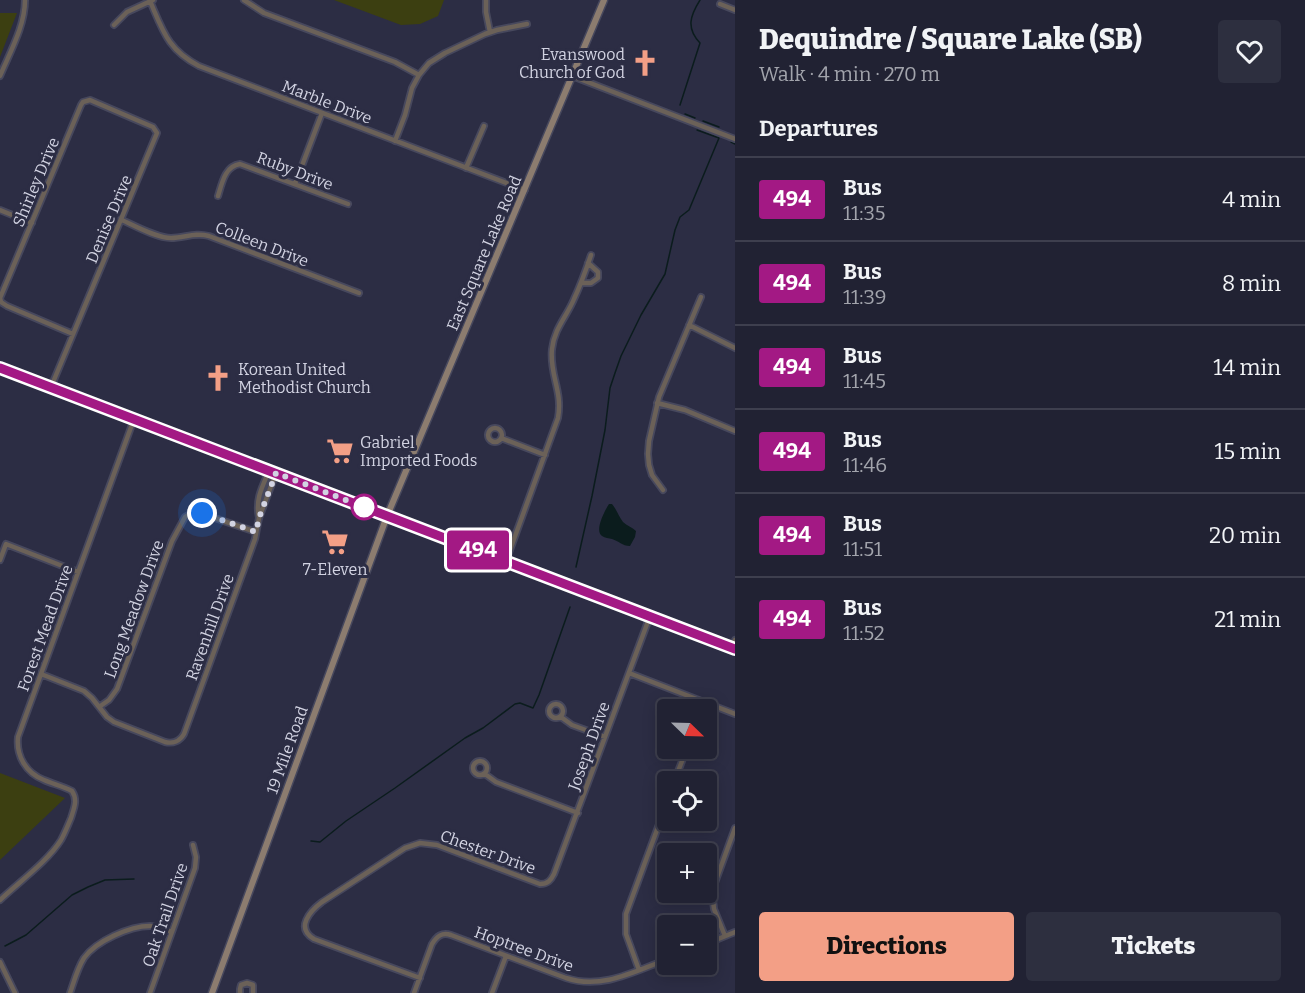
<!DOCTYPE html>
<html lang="en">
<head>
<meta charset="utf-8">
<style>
	:root { --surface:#212233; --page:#2d2f3f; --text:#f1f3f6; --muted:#a2a4ac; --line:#3e3f4e; --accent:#f39f86 }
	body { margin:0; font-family:Bitter,serif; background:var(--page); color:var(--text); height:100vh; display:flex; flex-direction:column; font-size:22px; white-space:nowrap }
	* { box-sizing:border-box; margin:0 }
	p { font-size:20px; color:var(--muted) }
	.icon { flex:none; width:33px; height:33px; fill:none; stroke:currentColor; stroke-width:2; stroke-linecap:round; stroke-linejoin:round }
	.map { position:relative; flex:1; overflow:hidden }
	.side { display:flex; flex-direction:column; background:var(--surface); width:570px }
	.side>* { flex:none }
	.badge { padding:0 12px; border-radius:4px; font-size:21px; line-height:39px }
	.needle { width:39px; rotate:113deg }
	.buttons { position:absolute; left:657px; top:699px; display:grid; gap:12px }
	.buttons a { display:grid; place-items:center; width:60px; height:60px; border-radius:6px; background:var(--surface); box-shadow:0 3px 15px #0003,0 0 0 2px var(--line); font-size:30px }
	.you { position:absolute; width:30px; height:30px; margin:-15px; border:4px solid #fff; border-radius:50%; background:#1a73e8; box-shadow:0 0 0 9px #1a73e833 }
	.map>.badge { position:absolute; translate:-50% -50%; box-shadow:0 0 0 3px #fff }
	h2 { padding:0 24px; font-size:22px; line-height:54px }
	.round { display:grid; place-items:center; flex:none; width:63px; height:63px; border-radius:6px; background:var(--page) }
	.summary { display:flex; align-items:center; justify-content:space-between; height:102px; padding:0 24px }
	h1 { font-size:28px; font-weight:800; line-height:45px }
	.primary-button { display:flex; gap:12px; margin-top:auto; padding:12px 24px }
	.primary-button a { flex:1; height:69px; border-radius:6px; background:var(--accent); color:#111; font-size:24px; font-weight:800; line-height:69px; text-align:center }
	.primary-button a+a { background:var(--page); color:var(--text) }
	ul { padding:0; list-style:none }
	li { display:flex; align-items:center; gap:18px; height:84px; padding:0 24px; border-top:2px solid var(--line) }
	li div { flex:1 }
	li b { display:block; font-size:22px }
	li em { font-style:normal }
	li .badge { min-width:66px; font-weight:700; text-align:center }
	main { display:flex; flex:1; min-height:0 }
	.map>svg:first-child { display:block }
	.green { fill:#3c3f11 }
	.water { fill:#0b1c1d }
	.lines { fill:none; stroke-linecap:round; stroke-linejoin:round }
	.stream { stroke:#0b1c1d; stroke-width:1.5 }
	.minor-casing { stroke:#47485d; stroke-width:8 }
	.secondary-casing { stroke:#47485d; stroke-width:9 }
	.minor { stroke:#6b6158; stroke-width:4.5 }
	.secondary { stroke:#8c7c6f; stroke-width:6 }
	.line-casing { stroke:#fff; stroke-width:14 }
	.line { stroke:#a31984; stroke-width:9 }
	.walk { stroke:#d2d3e2; stroke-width:6; stroke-dasharray:0 10.8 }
	.stop-dot { fill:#fff; stroke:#a31984; stroke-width:3 }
	.labels { text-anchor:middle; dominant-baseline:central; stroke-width:6; stroke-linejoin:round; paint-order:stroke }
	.poi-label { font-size:16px; fill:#d2d3e2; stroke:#2c2d44; text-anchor:start }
	.street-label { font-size:16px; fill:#d2d3e2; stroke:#2c2d44 }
</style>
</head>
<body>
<main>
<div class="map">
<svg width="735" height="993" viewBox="0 0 735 993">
	<rect width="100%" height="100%" fill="#2c2d44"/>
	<path class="green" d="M334 0H444L438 16 420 24 401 25Z
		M0 13H17L0 57Z
		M0 773 65 798 0 860Z"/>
	<path class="water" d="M609 504H612C617 510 619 517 623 522 627 526 632 527 636 531L635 537 630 546C622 546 619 541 612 539 609 538 605 538 602 536 594 531 605 510 609 504Z"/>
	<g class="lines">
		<path class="stream" d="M680 105 700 43C686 28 690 16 700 0
			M685 114 695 118
			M703 121 719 127
			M731 142 735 144
			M576 567 592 496 605 430 610 388 615 373 621 356 641 315 665 274 675 230 680 217 689 210 719 138 697 130
			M311 841 320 842 346 821 395 788 465 738 483 728 515 704 520 703 533 708 539 695 570 607
			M5 946 26 935 72 895 88 887 105 880 134 879"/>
		<defs>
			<path id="minor" d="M244 0 264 13 395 62 419 75
				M486 0V12L490 32
				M150 1C163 31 168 50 199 66L525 190
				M720 4 735 10
				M114 25 127 12 153 0
				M0 76C10 52 25 26 25 0
				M572 76 735 139
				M395 141 405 115 412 88 419 75 429 63 445 53 485 34 497 30 527 24
				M466 168 484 126
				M295 184 322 113
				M218 196C222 183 225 166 240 164L348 204
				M0 210 32 223
				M122 220C135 226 157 238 171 238 185 238 194 232 209 236L359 293
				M581 283H591L598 278V272L588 263
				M689 325 735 348
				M51 387 157 133 153 127 90 100 83 102 81 105 0 298 1 302 7 306 73 334
				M657 403 685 410 735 431
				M488 435a7 7 0 1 1 14 0a7 7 0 1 1-14 0Z
				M501 438 545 455
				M663 490 652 475 649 465 648 454 649 441 659 397 701 297
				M259 518C255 500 262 487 269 471
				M0 560 6 544 78 572
				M506 561 558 418C563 391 549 374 552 349 554 329 567 316 574 299 581 284 586 270 591 255
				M732 647 735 640
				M629 673 735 714
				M41 674 84 691 92 698 107 717 114 722 165 742C173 744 180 741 184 734L255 539 259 518 276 473
				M549 711a7 7 0 1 1 14 0a7 7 0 1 1-14 0Z
				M99 707 109 700 117 689 172 541 185 517 192 513 197 512 256 532
				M561 717 572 725 605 737
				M473 768a7 7 0 1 1 14 0a7 7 0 1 1-14 0Z
				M485 774 496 782 578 813
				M674 782 687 748
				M0 900C19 882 48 861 61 840 65 833 68 825 71 818 74 808 78 800 72 791 63 786 53 784 44 780 26 773 16 756 18 737L134 419
				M725 936 714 909 712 891 735 828
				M706 944 735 932
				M0 962 15 993
				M639 970 626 934V914L668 800
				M420 978 314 939C295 928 310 911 322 902L405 848 420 843 437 845 540 884C548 884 551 880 554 874L650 616
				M70 993C74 982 77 969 84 958 96 941 130 926 150 926 158 926 165 929 172 932
				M150 993 195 868 196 857 193 845
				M240 993V989L241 985 247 983 253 985V993
				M414 993 432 944C437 936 442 932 451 935L566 978C602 990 635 971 668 959
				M492 993 506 956"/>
			<path id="secondary" d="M0 368 735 649
				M212 993 387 516 604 0"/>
		</defs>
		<use href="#minor" class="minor-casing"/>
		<use href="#secondary" class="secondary-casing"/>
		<use href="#minor" class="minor"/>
		<use href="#secondary" class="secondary"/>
	</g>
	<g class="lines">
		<defs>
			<path id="line" d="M0 368 735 649"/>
		</defs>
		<use href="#line" class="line-casing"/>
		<use href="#line" class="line"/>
		<path class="walk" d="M202 513 256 532 259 518 276 473 364 507"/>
	</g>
	<defs>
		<symbol id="church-bare" viewBox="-9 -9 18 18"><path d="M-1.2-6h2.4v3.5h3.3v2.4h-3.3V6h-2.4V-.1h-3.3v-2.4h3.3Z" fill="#f39f86" stroke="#2c2d44" stroke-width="2.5" paint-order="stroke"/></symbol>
		<symbol id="supermarket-bare" viewBox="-9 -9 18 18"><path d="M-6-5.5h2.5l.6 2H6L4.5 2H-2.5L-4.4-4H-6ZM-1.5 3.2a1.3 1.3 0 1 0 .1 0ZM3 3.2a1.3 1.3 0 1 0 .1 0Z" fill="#f39f86" stroke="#2c2d44" stroke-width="2.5" paint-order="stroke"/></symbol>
	</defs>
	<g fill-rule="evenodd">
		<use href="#church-bare" x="626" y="44" width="38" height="38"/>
		<use href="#church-bare" x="199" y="359" width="38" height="38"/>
		<use href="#supermarket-bare" x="321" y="432" width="38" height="38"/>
		<use href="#supermarket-bare" x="316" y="523" width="38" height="38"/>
	</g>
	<circle class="stop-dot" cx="364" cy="507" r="12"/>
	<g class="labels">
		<g class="poi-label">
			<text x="625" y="54" text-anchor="end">Evanswood<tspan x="625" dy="18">Church of God</tspan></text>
			<text x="238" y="369">Korean United<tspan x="238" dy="18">Methodist Church</tspan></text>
			<text x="360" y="442">Gabriel<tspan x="360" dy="18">Imported Foods</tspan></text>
			<text x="335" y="569" text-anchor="middle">7-Eleven</text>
		</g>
		<g class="street-label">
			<text transform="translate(327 102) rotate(21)">Marble Drive</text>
			<text transform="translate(295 171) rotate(21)">Ruby Drive</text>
			<text transform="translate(36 182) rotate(-67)">Shirley Drive</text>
			<text transform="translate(109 219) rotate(-67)">Denise Drive</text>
			<text transform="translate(262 244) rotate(21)">Colleen Drive</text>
			<text transform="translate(484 253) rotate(-67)">East Square Lake Road</text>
			<text transform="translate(134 609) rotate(-70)">Long Meadow Drive</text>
			<text transform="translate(210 627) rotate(-70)">Ravenhill Drive</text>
			<text transform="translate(45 628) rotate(-70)">Forest Mead Drive</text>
			<text transform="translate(589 746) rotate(-70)">Joseph Drive</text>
			<text transform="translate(287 750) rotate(-70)">19 Mile Road</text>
			<text transform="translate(488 852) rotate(20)">Chester Drive</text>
			<text transform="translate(165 915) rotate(-71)">Oak Trail Drive</text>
			<text transform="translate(524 949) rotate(20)">Hoptree Drive</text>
		</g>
	</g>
</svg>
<div class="buttons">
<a><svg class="needle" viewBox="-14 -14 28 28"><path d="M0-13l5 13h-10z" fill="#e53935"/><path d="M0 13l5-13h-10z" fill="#a2a4ac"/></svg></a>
<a><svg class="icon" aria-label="locate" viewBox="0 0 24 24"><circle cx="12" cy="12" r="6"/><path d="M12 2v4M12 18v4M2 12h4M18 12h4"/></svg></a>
<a>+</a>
<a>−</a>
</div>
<div class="you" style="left:202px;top:513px"></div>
<b class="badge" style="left:478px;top:550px;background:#a31984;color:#fff">494</b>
</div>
<section class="side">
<div class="summary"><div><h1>Dequindre / Square Lake (SB)</h1><p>Walk · 4 min · 270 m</p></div><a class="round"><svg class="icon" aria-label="heart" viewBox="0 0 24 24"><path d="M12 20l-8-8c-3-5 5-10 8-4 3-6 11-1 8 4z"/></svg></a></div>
<h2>Departures</h2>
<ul>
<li><span class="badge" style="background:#a31984;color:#fff">494</span><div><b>Bus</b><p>11:35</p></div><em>4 min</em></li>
<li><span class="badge" style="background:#a31984;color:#fff">494</span><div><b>Bus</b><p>11:39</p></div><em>8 min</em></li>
<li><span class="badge" style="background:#a31984;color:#fff">494</span><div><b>Bus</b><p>11:45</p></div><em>14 min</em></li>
<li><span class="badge" style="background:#a31984;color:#fff">494</span><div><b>Bus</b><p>11:46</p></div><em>15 min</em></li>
<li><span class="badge" style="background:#a31984;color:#fff">494</span><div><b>Bus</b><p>11:51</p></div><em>20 min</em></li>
<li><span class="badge" style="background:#a31984;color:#fff">494</span><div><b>Bus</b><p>11:52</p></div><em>21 min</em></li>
</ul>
<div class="primary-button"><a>Directions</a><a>Tickets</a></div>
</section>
</main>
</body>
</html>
